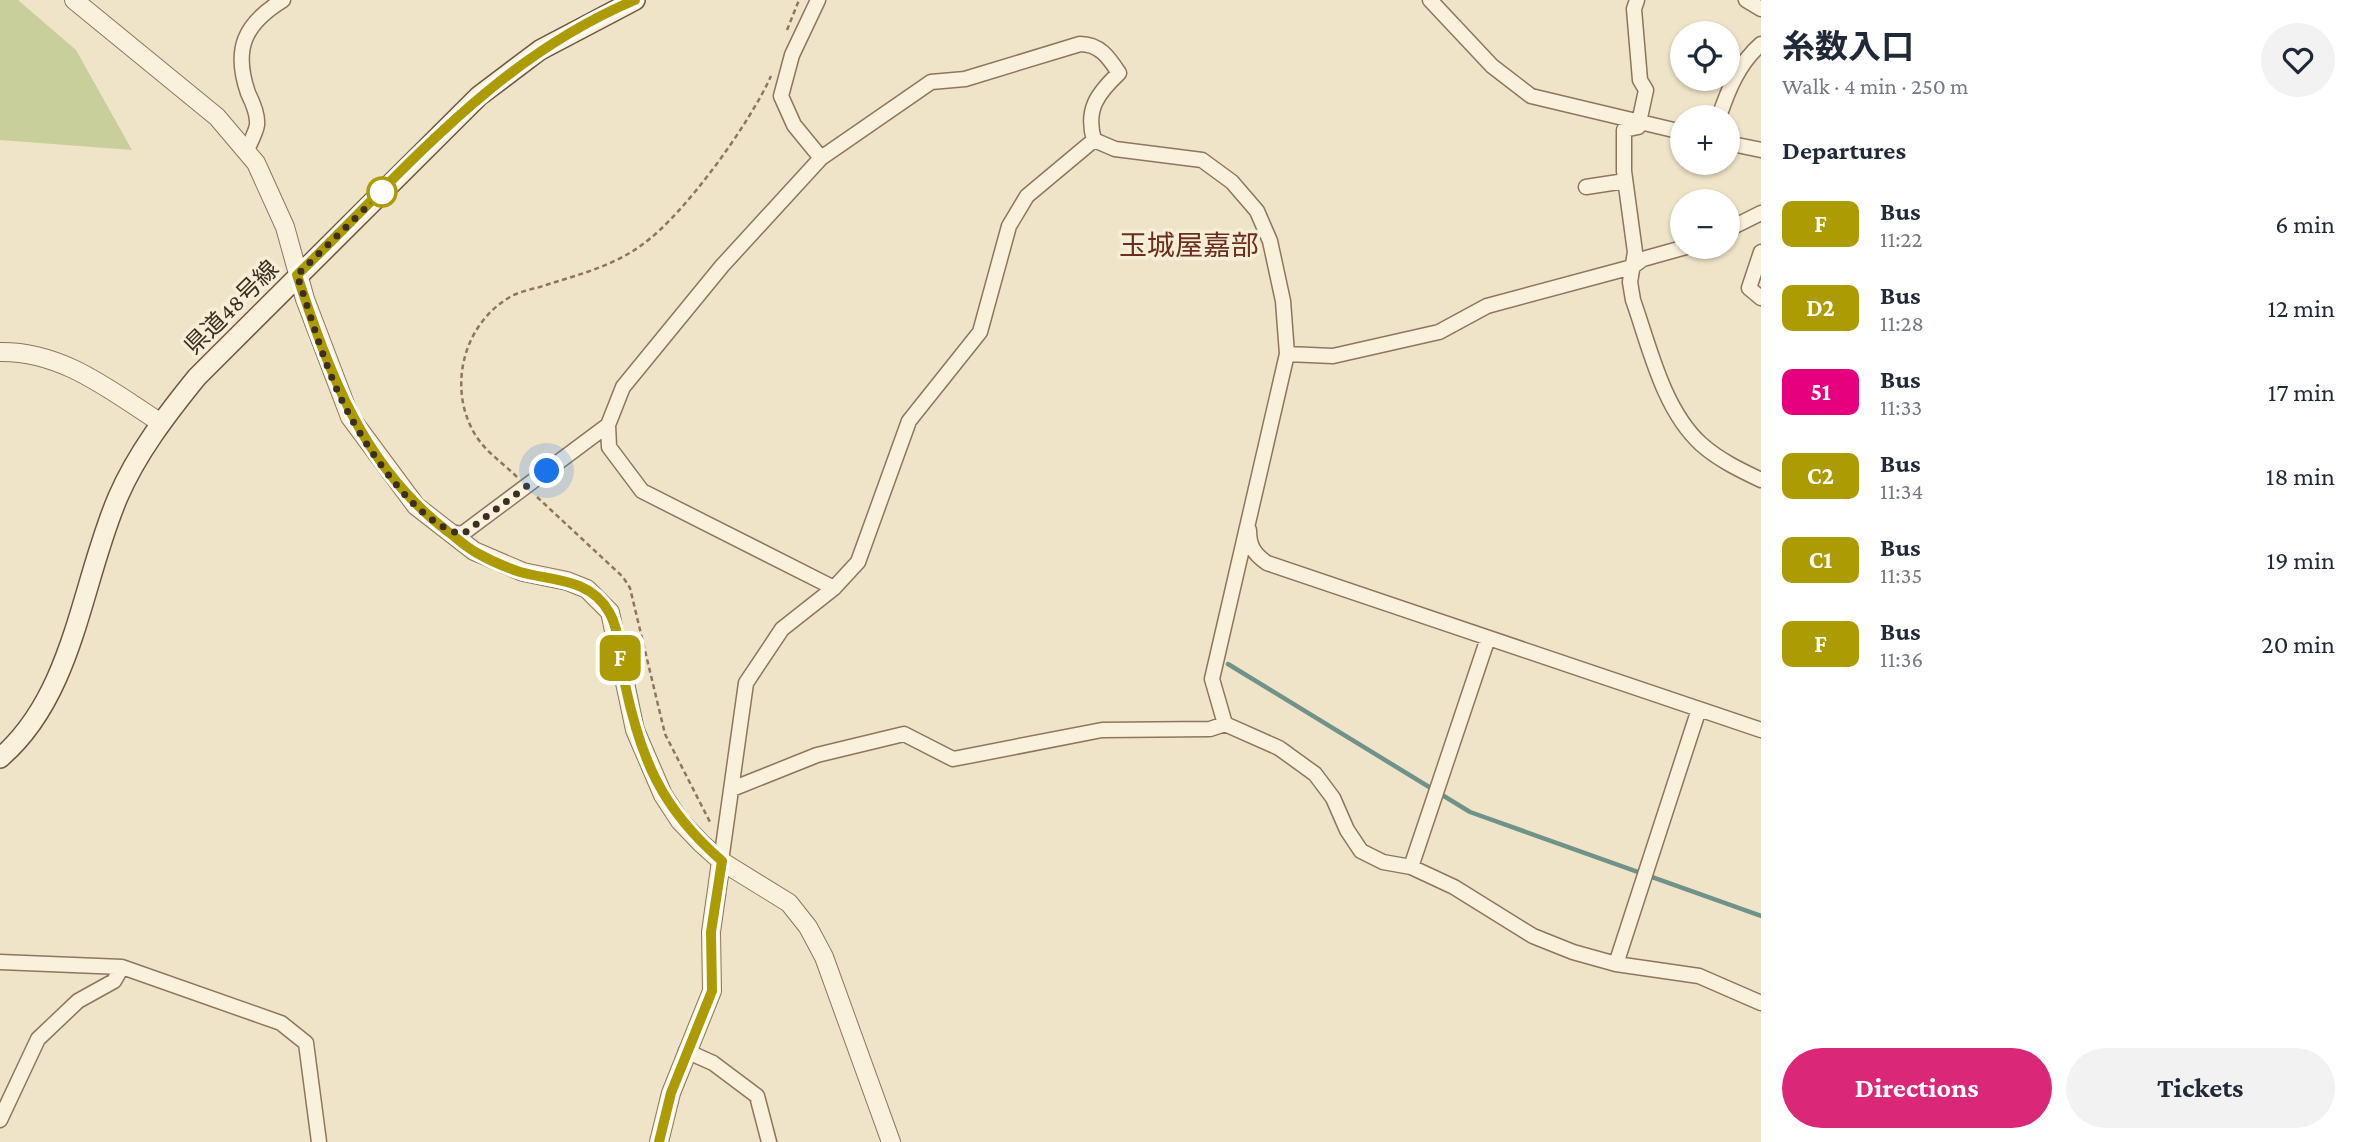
<!DOCTYPE html>
<html lang="en">
<head>
<meta charset="utf-8">
<style>
	:root { --surface:#fff; --page:#f2f2f3; --text:#1f2937; --muted:#747a83; --accent:#db2777 }
	body { margin:0; font-family:"Crimson Pro","Noto Sans JP",serif; background:var(--page); color:var(--text); height:100vh; display:flex; flex-direction:column; font-size:26px; white-space:nowrap }
	* { box-sizing:border-box; margin:0 }
	p { font-size:23px; color:var(--muted) }
	.icon { flex:none; width:38px; height:38px; fill:none; stroke:currentColor; stroke-width:2; stroke-linecap:round; stroke-linejoin:round }
	.map { position:relative; flex:1; overflow:hidden }
	.side { display:flex; flex-direction:column; background:var(--surface); width:595px }
	.side>* { flex:none }
	.badge { padding:0 14px; border-radius:10px; font-size:24px; line-height:46px }
	.buttons { position:absolute; left:1670px; top:21px; display:grid; gap:14px }
	.buttons a { display:grid; place-items:center; width:70px; height:70px; border-radius:50%; background:var(--surface); box-shadow:0 2px 5px #0004; font-size:35px }
	.you { position:absolute; width:35px; height:35px; margin:-18px; border:5px solid #fff; border-radius:50%; background:#1a73e8; box-shadow:0 0 0 10px #1a73e833 }
	.map>.badge { position:absolute; translate:-50% -50%; box-shadow:0 0 0 4px #fff }
	h2 { padding:0 21px; font-size:26px; line-height:63px }
	.round { display:grid; place-items:center; flex:none; width:74px; height:74px; border-radius:37px; background:var(--page) }
	.overview { display:flex; align-items:center; justify-content:space-between; height:119px; padding:0 21px }
	h1 { font-size:33px; font-weight:700; line-height:52px }
	.button { display:flex; gap:14px; margin-top:auto; padding:14px 21px }
	.button a { flex:1; height:80px; border-radius:42px; background:var(--accent); color:#fff; font-size:28px; font-weight:700; line-height:80px; text-align:center }
	.button a+a { background:var(--page); color:var(--text) }
	ul { padding:0; list-style:none }
	li { display:flex; align-items:center; gap:21px; height:84px; padding:0 21px }
	li div { flex:1 }
	li b { display:block; font-size:26px }
	li em { font-style:normal }
	li .badge { min-width:77px; font-weight:700; text-align:center }
	main { display:flex; flex:1; min-height:0 }
	.map>svg:first-child { display:block }
	.green { fill:#c9cf9b }
	.lines { fill:none; stroke-linecap:round; stroke-linejoin:round }
	.stream { stroke:#6f938a; stroke-width:4.5 }
	.minor-casing { stroke:#8d765c; stroke-width:17 }
	.tertiary-casing { stroke:#8d765c; stroke-width:20 }
	.secondary-casing { stroke:#6f573f; stroke-width:22 }
	.path { stroke:#8d765c; stroke-width:2.5; stroke-dasharray:5 3.5; stroke-linecap:butt }
	.minor { stroke:#faf1dc; stroke-width:14 }
	.tertiary { stroke:#faf1dc; stroke-width:18 }
	.secondary { stroke:#faf1dc; stroke-width:19 }
	.line-casing { stroke:#fff; stroke-width:16 }
	.line { stroke:#ad9b03; stroke-width:10 }
	.walk { stroke:#3d2e20; stroke-width:7; stroke-dasharray:0 12.6 }
	.stop-dot { fill:#fff; stroke:#ad9b03; stroke-width:3.5 }
	.labels { text-anchor:middle; dominant-baseline:central; stroke-width:7; stroke-linejoin:round; paint-order:stroke }
	.street-label { font-size:24px; fill:#3d2e20; stroke:#f7eed8 }
	.quarter-label { font-size:28px; fill:#6b2e1e; stroke:#f7eed8 }
</style>
</head>
<body>
<main>
<div class="map">
<svg width="1761" height="1142" viewBox="0 0 1761 1142">
	<rect width="100%" height="100%" fill="#f0e4c8"/>
	<path class="green" d="M0 0H18L76 50 132 150 0 140Z"/>
	<g class="lines">
		<path class="stream" d="M1228 664 1470 812 1761 916"/>
		<defs>
			<path id="minor" d="M818 0 792 55 781 96 794 125 821 158
				M1430 0 1492 66 1531 96 1682 132
				M1637 0 1634 9 1640 80 1646 90 1638 127 1624 130V171L1635 252 1630 282 1633 300C1650 348 1663 409 1701 444 1719 460 1740 470 1761 480
				M1746 0 1761 9
				M1719 117C1728 90 1739 63 1761 44
				M1727 143 1761 150
				M247 150C250 143 256 132 257 125 258 115 252 101 248 93 233 49 244 24 283 0
				M1586 187 1625 181
				M1727 230 1761 213
				M1761 252 1749 288 1761 298
				M1287 354 1333 356 1439 332 1487 306 1632 267 1643 259 1686 247
				M1249 530C1249 546 1254 554 1267 563L1761 730
				M449 532 462 534 608 425
				M834 588 642 491 609 447 608 425 623 387 722 266 821 158 931 82 965 79 1080 44C1100 44 1109 58 1119 73 1098 93 1085 109 1094 140L1115 149 1202 160 1232 182 1257 211 1270 241 1283 301 1287 354 1212 679 1225 724
				M732 789 817 755 904 734 953 759 1102 730 1210 729 1225 724 1279 748 1315 774 1333 798 1347 830 1361 851 1383 862 1411 867 1454 887 1533 936 1573 952 1616 964 1699 976 1761 1003
				M721 861 746 683 782 629 834 588 858 562 909 421 980 332 1009 226 1027 196 1094 140
				M1411 867 1488 638
				M0 962 122 967 281 1023 306 1043 319 1142
				M1616 964 1699 709
				M686 1051 713 1063 757 1096 769 1142
				M0 1120 38 1039 78 1001 114 981 122 967"/>
			<path id="tertiary" d="M74 0 217 117 256 163 285 227 305 299 350 417 416 506 474 551 523 572 567 581 587 589 610 612 635 730 663 795 680 821 701 843 721 861 789 903 808 927 824 957 891 1142
				M0 352C63 351 111 391 161 423
				M659 1142 671 1093 712 991 711 932 721 861"/>
			<path id="secondary" d="M0 758C74 695 81 583 118 497 137 453 167 414 197 377L479 96 540 50 635 0"/>
		</defs>
		<use href="#minor" class="minor-casing"/>
		<use href="#tertiary" class="tertiary-casing"/>
		<use href="#secondary" class="secondary-casing"/>
		<path class="path" d="M787 30 799 0
			M517 477C503 463 487 453 476 436 447 390 462 325 510 297 520 291 534 289 546 285 580 274 614 266 643 244 685 214 750 123 771 76
			M537 497 623 577 630 588 665 734 711 824"/>
		<use href="#minor" class="minor"/>
		<use href="#tertiary" class="tertiary"/>
		<use href="#secondary" class="secondary"/>
	</g>
	<g class="lines">
		<defs>
			<path id="line" d="M635 0C493 60 405 171 297 275 330 374 362 465 447 531 457 538 466 547 477 553 491 561 505 567 520 572 552 581 590 578 609 612 620 631 621 662 625 684 641 760 662 809 722 861L711 932 712 991 671 1093 659 1142"/>
		</defs>
		<use href="#line" class="line-casing"/>
		<use href="#line" class="line"/>
		<path class="walk" d="M382 192 297 275C313 322 326 373 350 416 371 454 419 527 463 534L547 471"/>
	</g>
	<circle class="stop-dot" cx="382" cy="192" r="14"/>
	<g class="labels">
		<g class="street-label">
			<text transform="translate(231 307) rotate(-45)">県道48号線</text>
		</g>
		<g class="quarter-label">
			<text x="1189" y="245">玉城屋嘉部</text>
		</g>
	</g>
</svg>
<div class="buttons">
<a><svg class="icon" aria-label="locate" viewBox="0 0 24 24"><circle cx="12" cy="12" r="6"/><path d="M12 2v4M12 18v4M2 12h4M18 12h4"/></svg></a>
<a>+</a>
<a>−</a>
</div>
<div class="you" style="left:547px;top:471px"></div>
<b class="badge" style="left:620px;top:658px;background:#ad9b03;color:#fff">F</b>
</div>
<section class="side">
<div class="overview"><div><h1>糸数入口</h1><p>Walk · 4 min · 250 m</p></div><a class="round"><svg class="icon" aria-label="heart" viewBox="0 0 24 24"><path d="M12 20l-8-8c-3-5 5-10 8-4 3-6 11-1 8 4z"/></svg></a></div>
<h2>Departures</h2>
<ul>
<li><span class="badge" style="background:#ad9b03;color:#fff">F</span><div><b>Bus</b><p>11:22</p></div><em>6 min</em></li>
<li><span class="badge" style="background:#ad9b03;color:#fff">D2</span><div><b>Bus</b><p>11:28</p></div><em>12 min</em></li>
<li><span class="badge" style="background:#e6007e;color:#fff">51</span><div><b>Bus</b><p>11:33</p></div><em>17 min</em></li>
<li><span class="badge" style="background:#ad9b03;color:#fff">C2</span><div><b>Bus</b><p>11:34</p></div><em>18 min</em></li>
<li><span class="badge" style="background:#ad9b03;color:#fff">C1</span><div><b>Bus</b><p>11:35</p></div><em>19 min</em></li>
<li><span class="badge" style="background:#ad9b03;color:#fff">F</span><div><b>Bus</b><p>11:36</p></div><em>20 min</em></li>
</ul>
<div class="button"><a>Directions</a><a>Tickets</a></div>
</section>
</main>
</body>
</html>
